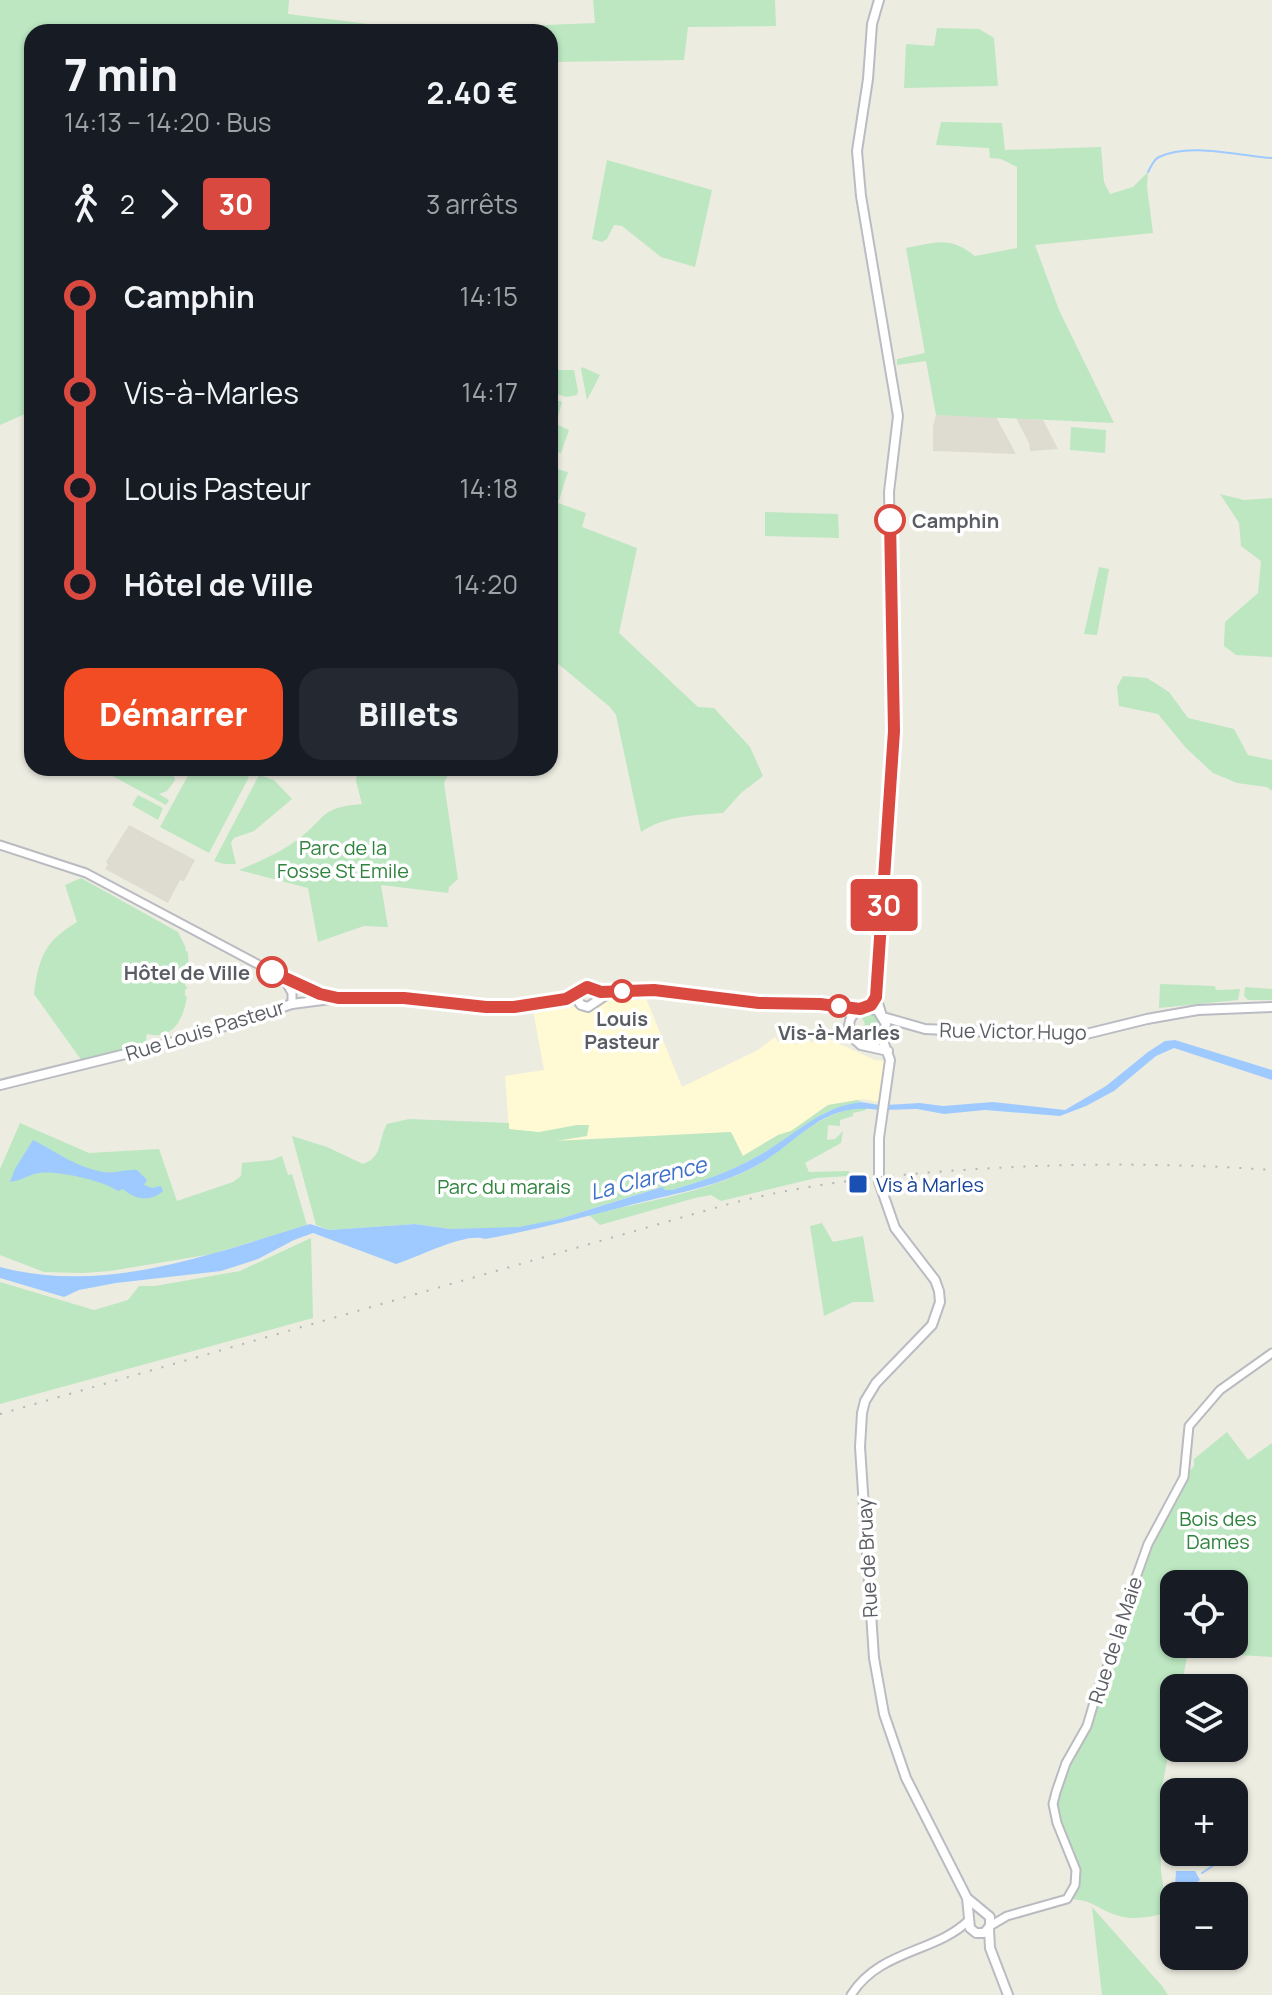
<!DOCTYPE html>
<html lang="fr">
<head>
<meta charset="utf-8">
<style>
	:root { --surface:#171b24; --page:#242831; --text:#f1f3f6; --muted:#9ea1a6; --accent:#f14c24 }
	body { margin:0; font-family:Manrope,sans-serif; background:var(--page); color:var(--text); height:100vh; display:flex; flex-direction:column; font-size:30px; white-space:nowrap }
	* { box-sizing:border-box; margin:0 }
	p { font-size:26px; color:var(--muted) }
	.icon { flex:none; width:44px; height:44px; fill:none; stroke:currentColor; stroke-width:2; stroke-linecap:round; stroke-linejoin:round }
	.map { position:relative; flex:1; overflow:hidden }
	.drawer { position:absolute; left:24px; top:24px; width:534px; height:752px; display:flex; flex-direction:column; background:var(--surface); border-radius:24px; box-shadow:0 2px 6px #0004 }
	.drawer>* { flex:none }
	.badge { padding:0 16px; border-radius:6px; font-size:28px; line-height:52px }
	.tools { position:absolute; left:1160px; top:1570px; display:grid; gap:16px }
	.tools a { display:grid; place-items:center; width:88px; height:88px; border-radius:16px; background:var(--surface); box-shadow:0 2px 6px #0004; font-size:40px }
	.map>.badge { position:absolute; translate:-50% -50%; box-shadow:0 0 0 4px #fff }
	.legs { display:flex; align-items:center; gap:12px; height:88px; padding:0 40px; font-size:26px }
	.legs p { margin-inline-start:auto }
	.summary { display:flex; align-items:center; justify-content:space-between; height:136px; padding:0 40px }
	h1 { font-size:44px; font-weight:800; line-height:60px }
	.action { display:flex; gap:16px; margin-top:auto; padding:16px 40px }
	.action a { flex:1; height:92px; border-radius:24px; background:var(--accent); color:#fff; font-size:32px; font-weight:800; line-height:92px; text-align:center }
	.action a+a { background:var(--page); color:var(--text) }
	ul { padding:0 40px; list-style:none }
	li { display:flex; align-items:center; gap:28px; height:96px; font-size:30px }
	li i { display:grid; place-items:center; width:12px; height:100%; margin:0 10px; background:currentColor }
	li i::after { content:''; width:20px; height:20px; margin:-10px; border:6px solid; border-radius:50%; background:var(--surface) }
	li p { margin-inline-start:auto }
	li:first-child i { background:linear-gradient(#0000 50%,currentColor 0) }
	li:last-child i { background:linear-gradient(currentColor 50%,#0000 0) }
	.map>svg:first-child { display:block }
	.commercial { fill:#fffad4 }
	.education { fill:#dedcd0 }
	.green { fill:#bce7c1; fill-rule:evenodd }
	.water { fill:#9fcaff }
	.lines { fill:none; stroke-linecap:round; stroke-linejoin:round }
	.stream { stroke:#9fcaff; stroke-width:2 }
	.tertiary-casing { stroke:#b9bbc1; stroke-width:11 }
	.secondary-casing { stroke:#babcc4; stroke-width:12 }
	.tertiary { stroke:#fff; stroke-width:7 }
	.secondary { stroke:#fff; stroke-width:8 }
	.rail { stroke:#b5b6b6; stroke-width:2; stroke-dasharray:2 10; stroke-linecap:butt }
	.line-1-casing { stroke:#fff; stroke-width:18 }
	.line-1 { stroke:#da493f; stroke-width:12 }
	.stop-1-dot { fill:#fff; stroke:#da493f; stroke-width:4 }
	.transit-dot { fill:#1a4fb4; stroke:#fff; stroke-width:3 }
	.labels { text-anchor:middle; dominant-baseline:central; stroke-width:7; stroke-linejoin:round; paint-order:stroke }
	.stop-label { font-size:20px; font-weight:bold; fill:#5a5d63; stroke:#fff }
	.park-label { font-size:20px; fill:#30843e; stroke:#fff }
	.street-label { font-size:20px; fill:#5a5d63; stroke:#fff }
	.transit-label { font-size:20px; fill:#164399; stroke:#fff; text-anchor:start }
	.water-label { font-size:22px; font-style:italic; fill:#3d70c8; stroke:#fff }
</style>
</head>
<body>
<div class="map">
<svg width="1272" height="1995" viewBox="0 0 1272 1995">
	<rect width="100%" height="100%" fill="#edece1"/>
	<path class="commercial" d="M645 996 682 1087 758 1050 775 1037 778 1042 793 1040 794 1045 810 1039 811 1043 815 1041 811 1031 823 1029 827 1038 875 1060 886 1061 878 1102 863 1099 828 1105 791 1131 778 1135 742 1156 731 1132 510 1143 505 1076 544 1070 533 1010 569 1004 583 1012 596 1009 598 1003 609 997Z"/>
	<path class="education" d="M936 415 996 417 1016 454 933 451V426Z
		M1016 418 1043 420 1058 449 1030 451 1029 443Z
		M129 825 195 860 184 881 180 880 168 903 105 869 108 864 106 862Z"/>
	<path class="green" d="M0 0H289L288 14 417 30 595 23 593 0H775L776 26 688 27 684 60 550 62V32L103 29 86 32H32V411L0 425Z
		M937 28 979 29 994 38 998 86 904 88 906 44 934 46Z
		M941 122 1002 123 1005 150 1101 147 1104 182 1110 194 1133 187 1148 172 1147 187 1153 233 1035 245 1059 310 1114 423 936 415 926 361 897 365V359L925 353 906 248C935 243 949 235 975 256L1017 248V167L1001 159 990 158 989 148 936 145Z
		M607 160 712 190 695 267 661 257 622 226 614 225 607 239 602 242 592 239Z
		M582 367 600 375 587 400 581 369Z
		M555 370H574L578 391 577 395 566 397 555 393Z
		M550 398 562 402 556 424 569 430 561 453 550 451Z
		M1071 427 1106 430 1105 453 1070 450Z
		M550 467 568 472 558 503 586 513 582 527 637 548 619 633 698 707 714 708 750 747 763 776 741 793 723 813C696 815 664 816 641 832L616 715 610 707 550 657Z
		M1220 494 1244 500 1272 498V657L1236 655 1224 646 1225 622 1258 593 1261 561 1241 546 1239 523Z
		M765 512 838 514 839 538 765 536Z
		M1099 567 1109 569 1097 635 1084 634Z
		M1123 676 1147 678 1169 692 1188 718 1234 729 1248 755 1272 760V791L1267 787 1237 783 1213 773 1186 748 1158 714 1119 706 1117 687Z
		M116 768H182L185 770 183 775 172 770 175 780 167 791 159 794 169 800 166 805 107 773 109 769 116 772Z
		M192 768H232L249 777 209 853 160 827Z
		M358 768H451L444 783 458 879 449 887 448 893 381 885 388 927 364 926 318 942 308 888 239 870C258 862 280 853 297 840 326 819 319 807 362 804L356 781Z
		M259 775 274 780 292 799 254 831 234 838 231 843 236 864H224L214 861Z
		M138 795 163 808 158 820 132 805Z
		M81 878 178 932 186 948 185 950 188 952 189 972H187L186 977 189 978V981H186L185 986 188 987 185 990V996H187C184 1019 172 1041 148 1034L146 1036 147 1043 82 1061 34 994C39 957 44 942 77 922L65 885Z
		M1160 984 1215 986 1216 990 1240 989 1238 1000 1159 1008Z
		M1245 987 1272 989V1000H1248L1244 996Z
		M864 1012 878 1016 882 1025 878 1038C864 1045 854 1040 852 1025L861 1028 865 1024 860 1014Z
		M858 1100 861 1102C817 1108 795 1136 758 1156 730 1172 702 1181 672 1190H665L661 1187 559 1219 519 1228 450 1229 415 1224 329 1230 316 1225 292 1136 327 1147 363 1164C383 1157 378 1140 387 1124L409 1119 509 1123V1129L539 1132 577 1125H589L587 1136 556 1141 731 1132 743 1156 778 1135 791 1131 828 1105Z
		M866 1107V1110L853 1113V1116L840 1120V1126L828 1125 827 1140 835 1139 843 1131 841 1143 805 1163 809 1172 849 1171 850 1176 816 1178 721 1201 711 1195 695 1198 600 1225 589 1215C638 1203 691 1195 738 1175 786 1155 810 1111 866 1107Z
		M20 1123 89 1153 159 1149 177 1201 233 1182 241 1176 242 1163 272 1160 282 1156 288 1175 292 1174 307 1225 212 1254 110 1271 83 1273 44 1272 0 1255V1169Z
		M822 1223 833 1242 863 1236 874 1302H853L824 1316 810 1226Z
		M311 1238 313 1318 0 1404V1282L94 1310 128 1300 139 1286H155L240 1271Z
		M1227 1432 1248 1460 1272 1443V1657L1188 1652 1181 1688H1174V1726L1160 1797 1161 1871 1167 1913C1149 1917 1133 1921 1116 1915 1095 1908 1093 1899 1067 1899L1076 1870 1057 1823 1056 1792 1127 1619C1131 1572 1163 1501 1194 1466V1459ZM1174 1584H1234V1644H1174Z
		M1092 1907 1162 1986 1168 1995H1102Z"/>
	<path class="water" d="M1175 1040 1272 1070V1080L1174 1048 1156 1056 1114 1091 1086 1106 1060 1116 985 1110 944 1114 917 1109 885 1110 886 1105 920 1103 943 1106 993 1102 1065 1110 1106 1086 1148 1052 1165 1041Z
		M861 1102 879 1105V1110C827 1102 805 1134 766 1160 727 1185 678 1193 634 1204 584 1217 536 1230 485 1239 465 1232 419 1257 396 1264L313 1233 294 1240 258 1259 221 1271 116 1283 79 1290 64 1297 0 1278V1267C104 1295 211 1254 310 1224L329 1230 415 1224 450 1229 519 1227 559 1219 662 1187 665 1190H672C702 1181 730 1172 758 1156 794 1136 819 1107 861 1102Z
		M33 1140C57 1152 77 1168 104 1172 115 1174 126 1169 137 1170L147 1180 144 1185 152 1188 161 1186 163 1191C151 1202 135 1200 123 1189L118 1191C104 1181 57 1170 40 1173 29 1174 24 1180 10 1182L15 1169Z
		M1176 1871H1195L1200 1880 1182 1894 1175 1886Z"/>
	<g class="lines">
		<path class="stream" d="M1148 172C1151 167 1153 160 1159 157 1189 142 1240 156 1272 158
			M1234 1851 1237 1824
			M1202 1873 1234 1852"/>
		<defs>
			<path id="tertiary" d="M0 845 86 873 282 977 332 997
				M284 979 292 993V1004
				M990 1926 1007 1916 1067 1899 1075 1885 1076 1870 1057 1823 1053 1804 1056 1792 1066 1763 1087 1726 1098 1689 1127 1618 1129 1597 1148 1544 1184 1477 1189 1426 1220 1390 1272 1353
				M851 1995C880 1949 936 1953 969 1920"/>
			<path id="secondary" d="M879 0 872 24 868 79 857 151 861 196 898 416 889 492 894 731 876 997 881 1013
				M609 993 588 1007 581 1005 577 999 579 990 587 987 601 992 654 990 759 1003 820 1004 860 1009
				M883 1017 925 1029 1078 1036 1147 1019 1198 1010 1272 1007
				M882 1038 890 1060 879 1138V1182L895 1228 935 1280 939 1291 940 1302 932 1325 876 1383 865 1401 862 1413 860 1447 874 1658 884 1714 906 1778 967 1898 990 1917V1926L984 1933H976L970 1928 967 1898
				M871 1045 882 1038 886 1024 878 1011C858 1003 844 1017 851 1036L861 1045 888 1051
				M0 1085 182 1040 292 1004 338 998H393L455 1005 514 1007 566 999 578 993
				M989 1929 990 1948 1008 1995"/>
		</defs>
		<use href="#tertiary" class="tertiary-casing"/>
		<use href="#secondary" class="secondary-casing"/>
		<use href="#tertiary" class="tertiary"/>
		<use href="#secondary" class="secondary"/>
		<path class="rail" d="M0 1414 718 1207C789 1187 862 1178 935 1172 1048 1163 1159 1162 1272 1170"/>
	</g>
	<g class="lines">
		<defs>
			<path id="line-1" d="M272 972 320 994 338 998H404L486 1007H514L566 999 587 987 601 992 654 990 759 1003 820 1004 860 1009 871 1005 876 997 894 731 890 520"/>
		</defs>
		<use href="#line-1" class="line-1-casing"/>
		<use href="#line-1" class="line-1"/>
	</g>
	<g class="stop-1-dot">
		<circle cx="890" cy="520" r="14"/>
		<circle cx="272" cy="972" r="14"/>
		<circle cx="622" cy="991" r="10"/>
		<circle cx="839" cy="1006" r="10"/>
	</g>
	<rect class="transit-dot" x="848" y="1174" width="20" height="20" rx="4"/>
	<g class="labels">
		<g class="stop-label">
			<text x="912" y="520" text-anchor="start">Camphin</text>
			<text x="250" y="972" text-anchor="end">Hôtel de Ville</text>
			<text x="622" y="1018">Louis<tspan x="622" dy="23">Pasteur</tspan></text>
			<text x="839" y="1032">Vis-à-Marles</text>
		</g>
		<g class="park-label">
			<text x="343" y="847">Parc de la<tspan x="343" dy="23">Fosse St Emile</tspan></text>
			<text x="504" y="1186">Parc du marais</text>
			<text x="1218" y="1518">Bois des<tspan x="1218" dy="23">Dames</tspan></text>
		</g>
		<g class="street-label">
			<text transform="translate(205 1030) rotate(-17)">Rue Louis Pasteur</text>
			<text transform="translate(1013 1031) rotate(1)">Rue Victor Hugo</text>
			<text transform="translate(867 1558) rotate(-93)">Rue de Bruay</text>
			<text transform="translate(1115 1640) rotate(-72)">Rue de la Maie</text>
		</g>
		<g class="transit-label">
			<text x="876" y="1184">Vis à Marles</text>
		</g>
		<g class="water-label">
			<text transform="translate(648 1178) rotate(-14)">La Clarence</text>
		</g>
	</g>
</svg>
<div class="tools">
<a><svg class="icon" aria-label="locate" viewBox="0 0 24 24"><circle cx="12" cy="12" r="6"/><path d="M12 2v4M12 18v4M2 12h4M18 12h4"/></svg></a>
<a><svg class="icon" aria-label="layers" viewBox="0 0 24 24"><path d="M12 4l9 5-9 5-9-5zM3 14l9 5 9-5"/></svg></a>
<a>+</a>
<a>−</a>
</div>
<b class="badge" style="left:884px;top:905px;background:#da493f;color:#fff">30</b>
<section class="drawer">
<div class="summary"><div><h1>7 min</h1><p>14:13 – 14:20 · Bus</p></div><b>2.40 €</b></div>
<div class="legs"><svg class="icon" aria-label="walk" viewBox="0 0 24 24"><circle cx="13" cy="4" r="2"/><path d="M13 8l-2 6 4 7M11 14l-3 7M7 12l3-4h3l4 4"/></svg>2<svg class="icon" aria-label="forward" viewBox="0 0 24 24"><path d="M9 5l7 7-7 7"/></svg><b class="badge" style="background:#da493f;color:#fff">30</b><p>3 arrêts</p></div>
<ul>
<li><i style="color:#da493f"></i><b>Camphin</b><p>14:15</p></li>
<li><i style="color:#da493f"></i><span>Vis-à-Marles</span><p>14:17</p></li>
<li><i style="color:#da493f"></i><span>Louis Pasteur</span><p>14:18</p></li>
<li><i style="color:#da493f"></i><b>Hôtel de Ville</b><p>14:20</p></li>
</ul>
<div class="action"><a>Démarrer</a><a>Billets</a></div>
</section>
</div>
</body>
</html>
